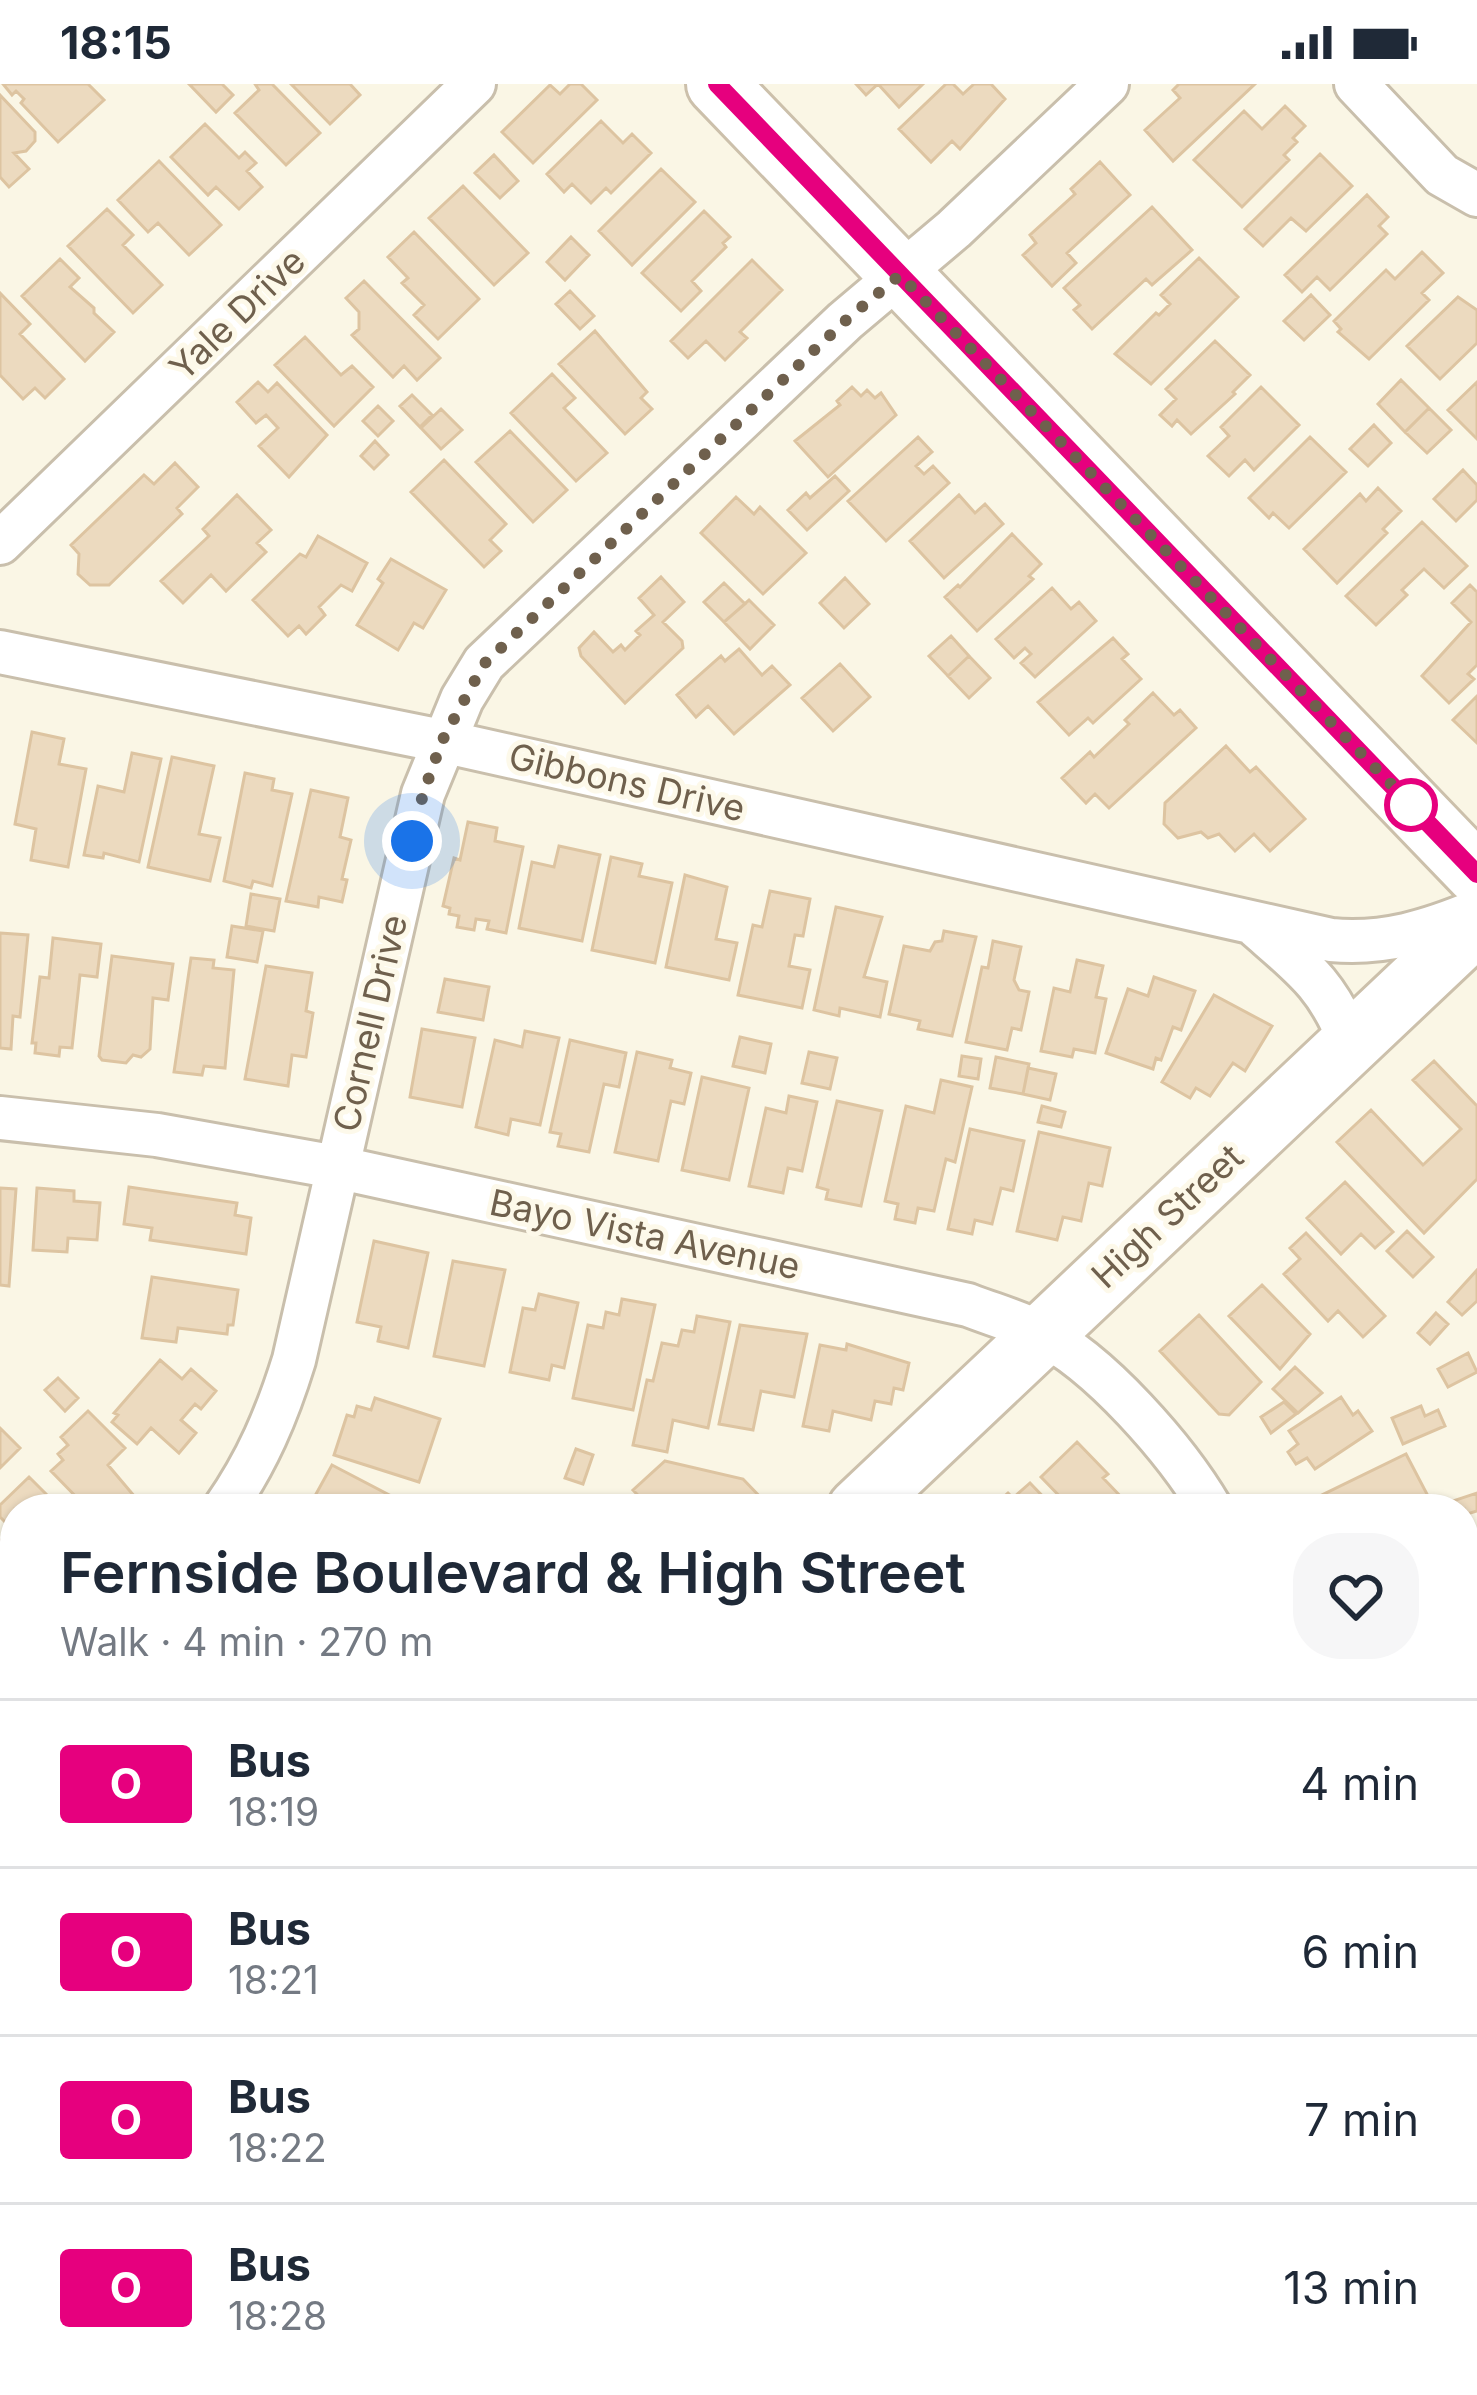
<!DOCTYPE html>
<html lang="en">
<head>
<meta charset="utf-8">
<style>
	:root { --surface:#fff; --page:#f6f6f7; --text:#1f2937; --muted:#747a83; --line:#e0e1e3 }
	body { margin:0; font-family:Inter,sans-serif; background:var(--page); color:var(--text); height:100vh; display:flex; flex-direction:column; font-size:45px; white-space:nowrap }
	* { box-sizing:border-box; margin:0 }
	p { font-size:39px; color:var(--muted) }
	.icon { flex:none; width:66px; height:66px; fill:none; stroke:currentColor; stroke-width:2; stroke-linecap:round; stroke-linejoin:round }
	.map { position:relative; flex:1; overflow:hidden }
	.drawer { position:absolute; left:0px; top:1410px; width:1479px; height:903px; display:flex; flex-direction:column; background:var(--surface); border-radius:48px 48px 0 0; box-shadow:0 3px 9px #0004 }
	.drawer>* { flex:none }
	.badge { padding:0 24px; border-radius:9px; font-size:42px; line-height:78px }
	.you { position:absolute; width:60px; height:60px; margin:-30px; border:9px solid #fff; border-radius:50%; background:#1a73e8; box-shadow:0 0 0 18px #1a73e833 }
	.map>.badge { position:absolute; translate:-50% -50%; box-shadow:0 0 0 6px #fff }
	.round { display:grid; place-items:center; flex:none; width:126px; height:126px; border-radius:48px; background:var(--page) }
	.headline { display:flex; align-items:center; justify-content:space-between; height:204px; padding:0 60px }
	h1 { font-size:57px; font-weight:600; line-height:90px }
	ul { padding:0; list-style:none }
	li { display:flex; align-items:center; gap:36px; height:168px; padding:0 60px; border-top:3px solid var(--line) }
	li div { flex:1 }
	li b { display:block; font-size:45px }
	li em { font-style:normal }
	li .badge { min-width:132px; font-weight:700; text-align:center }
	.status { display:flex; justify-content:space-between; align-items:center; height:84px; padding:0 60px; background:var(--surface); direction:ltr }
	.status svg { height:33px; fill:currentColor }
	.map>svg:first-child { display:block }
	.building { fill:#ecdabf; stroke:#ddc4a1; stroke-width:3 }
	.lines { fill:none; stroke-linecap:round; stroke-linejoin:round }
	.street-casing { stroke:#c9bfac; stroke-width:48 }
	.secondary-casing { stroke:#ccc0ab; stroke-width:66 }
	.street { stroke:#fff; stroke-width:42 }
	.secondary { stroke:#fff; stroke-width:60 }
	.line-casing { stroke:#fff; stroke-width:27 }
	.line { stroke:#e6007e; stroke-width:18 }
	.walk { stroke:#6f604d; stroke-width:12; stroke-dasharray:0 21.6 }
	.stop-dot { fill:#fff; stroke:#e6007e; stroke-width:6 }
	.labels { text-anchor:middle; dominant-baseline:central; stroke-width:10; stroke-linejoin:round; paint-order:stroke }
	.street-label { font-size:36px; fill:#6f604d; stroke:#fdf9ea }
</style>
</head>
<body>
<div class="status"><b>18:15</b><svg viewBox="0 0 49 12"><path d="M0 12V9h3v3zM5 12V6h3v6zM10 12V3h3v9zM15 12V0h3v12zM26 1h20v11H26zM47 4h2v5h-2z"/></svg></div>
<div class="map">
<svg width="1477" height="2311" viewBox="0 0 1477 2311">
	<rect width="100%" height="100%" fill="#faf6e5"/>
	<path class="building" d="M3 0H88L104 16 58 58 21 19 24 15 16 7 12 11Z
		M189 0H222L233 11 216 28Z
		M255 0H272L320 49 286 81 235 29 259 6Z
		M291 0H350L360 11 330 40Z
		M570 0H581L597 16 533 79 502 48 550 1 560 10Z
		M856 0H923L899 23 878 0 866 11Z
		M946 0H953L963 10 974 0H991L1005 15 960 65 952 57 931 78 899 45Z
		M1179 0H1255L1173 77 1145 46 1180 14 1173 6Z
		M0 11 35 48V57L26 67 14 69 29 85 9 103 0 93Z
		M1285 22 1305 42 1293 54 1297 58 1284 71 1289 76 1242 123 1194 76 1244 27 1262 45Z
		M601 37 623 59 632 50 651 69 611 109 606 104 591 119 572 100 564 108 547 90Z
		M205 40 239 74 245 68 256 79 247 87 262 103 239 125 216 103 208 111 171 73Z
		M1320 70 1352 102 1306 147 1291 134 1263 162 1245 145Z
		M494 71 518 97 500 114 475 89Z
		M159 77 221 141 189 171 158 139 148 148 118 116Z
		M1100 78 1130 111 1067 169 1076 179 1052 202 1023 171 1036 159 1030 151 1075 110 1071 105Z
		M661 85 695 118 632 181 599 147Z
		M463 102 528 169 494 201 429 134Z
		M1367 111 1388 133 1379 142 1387 150 1330 206 1317 193 1302 208 1285 191Z
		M1152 123 1192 166 1152 201 1146 195 1092 245 1074 226 1080 221 1064 204Z
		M107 125 133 151 123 161 162 201 133 229 68 162Z
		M704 127 730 153 723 159 726 163 692 197 701 207 681 227 642 189Z
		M414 148 479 215 438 255 414 231 424 221 402 199 408 194 388 173Z
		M571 153 589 171 565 196 547 178Z
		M1422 168 1443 189 1422 209 1429 216 1369 275 1338 248 1341 245 1334 237 1386 186 1395 195Z
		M1199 174 1238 213 1151 300 1115 270 1156 229 1159 231 1170 220 1161 211Z
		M60 175 79 194 70 203 94 224V229L114 248 85 277 22 212Z
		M752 176 782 206 740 248 747 254 725 276 706 257 688 274 671 257Z
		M364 197 440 274 417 296 404 282 393 293 352 251 359 245V228L346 214Z
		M570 207 594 232 580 245 556 220Z
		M0 209 30 240 20 250 64 295 45 314 35 304 23 315 0 291Z
		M1311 211 1330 231 1304 256 1284 237Z
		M1458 213 1477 226V259L1440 295 1407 262Z
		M595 247 647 308 641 314 652 325 625 350 559 280Z
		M305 253 341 291 352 282 373 303 334 342 275 281Z
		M1215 257 1250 291 1233 308 1235 310 1191 350 1177 336 1172 342 1160 331 1176 315 1166 305Z
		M552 290 575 314 564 324 607 369 576 397 511 329Z
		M1401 296 1429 324 1405 348 1378 320Z
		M258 298 268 308 277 299 327 351 289 393 259 362 278 344 266 331 256 339 237 318Z
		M1477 298V355L1448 326Z
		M852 303 861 312 867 306 875 314 881 309 896 331 828 393 795 357 840 321 837 317Z
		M1261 303 1299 341 1254 386 1245 376 1229 392 1208 372 1229 352 1221 343Z
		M412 311 432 331 420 343 400 322Z
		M378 322 393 337 378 352 363 337Z
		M1429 324 1451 346 1427 369 1405 348Z
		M441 325 462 346 441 365 421 344Z
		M1374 341 1391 359 1368 382 1350 365Z
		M510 347 567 406 533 438 476 378Z
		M918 353 932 368 916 382 924 390 933 382 949 399 886 457 848 417Z
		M1310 353 1346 388 1289 444 1273 429 1269 434 1249 414Z
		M375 357 388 371 374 385 361 372Z
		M444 376 506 440 490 456 501 467 484 483 411 408Z
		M175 379 198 403 177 424 182 430 109 501H90L78 490 79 470 71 461 144 391 154 400Z
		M1463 386 1477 401V416L1456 437 1434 415Z
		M835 392 849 407 807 446 788 426 806 409 810 414Z
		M1378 404 1401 427 1383 445 1387 449 1337 499 1304 465 1360 410 1366 417Z
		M237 411 271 446 257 459 266 468 226 507 211 491 183 519 161 497 209 452 203 445Z
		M959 411 975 429 985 420 1003 440 944 494 910 457Z
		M736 413 754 430 760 423 806 469 763 510 701 449Z
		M1422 438 1467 482 1444 504 1424 485 1402 506 1407 511 1376 541 1346 512Z
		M1012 450 1041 480 1029 492 1033 495 977 547 945 513 958 501 960 503Z
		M318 452 367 479 352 507 341 501 319 523 325 531 306 550 299 542 288 552 253 516 300 470 306 473Z
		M391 475 446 506 423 544 414 539 398 566 357 541 383 499 378 495Z
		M661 493 684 518 663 538 682 557 683 564 625 619 581 572 579 564 594 548 613 568 621 561 625 566 640 551 636 547 654 531 639 514Z
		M845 494 869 520 844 544 820 519Z
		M724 499 745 520 724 538 704 518Z
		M1470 501 1477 508V581L1468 590 1474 595 1449 619 1422 592 1471 538 1452 519Z
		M1052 504 1071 525 1079 518 1096 537 1035 593 1021 579 1031 570 1025 564 1014 574 996 555Z
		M749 516 774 541 750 565 724 538Z
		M951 552 969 572 948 592 929 572Z
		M1113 554 1128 570 1122 575 1141 595 1093 639 1088 634 1069 651 1038 618Z
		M739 565 762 591 772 582 790 601 734 650 708 622 696 633 677 611 721 572 725 577Z
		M969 572 990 594 969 614 948 592Z
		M840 580 870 613 833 647 802 614Z
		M1153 609 1174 631 1180 626 1196 644 1109 724 1095 710 1086 719 1062 694 1090 668 1094 673 1129 640 1125 636Z
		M1477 612V659L1453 636Z
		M32 648 64 655 59 680 86 685 68 783 31 776 36 745 15 740Z
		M1226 662 1250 688 1256 683 1305 735 1270 767 1254 750 1235 767 1219 750 1208 754 1201 748 1178 754 1164 740 1165 719Z
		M132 669 161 675 139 778 104 769 103 774 84 771 98 702 124 708Z
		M172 673 214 682 199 750 220 754 210 797 148 783Z
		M245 689 274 695 272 706 292 710 272 802 253 797 251 804 224 797Z
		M311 706 348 714 340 753 351 756 342 795 347 796 342 818 319 813 318 823 286 817Z
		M468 738 497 744 495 757 523 763 506 849 487 845 489 837 476 835 474 846 457 843 459 832 449 830 450 824 443 822 454 774 460 776Z
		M559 762 600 771 582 857 519 844 532 778 554 783Z
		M611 773 642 780 639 792 672 799 655 879 592 866Z
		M685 791 727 803 716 855 737 859 729 896 666 883Z
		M770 807 810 815 803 852 795 851 789 882 810 886 802 924 738 911 753 841 762 843Z
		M251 810 280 815 274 847 246 842Z
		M836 823 882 833 864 893 887 898 880 933 840 924 839 932 814 926Z
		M232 842 263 847 257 878 227 873Z
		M944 847 976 853 952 952 918 945 920 937 889 930 904 862 930 867 935 858 942 857Z
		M0 849 28 851 20 933 13 932 11 965 0 964Z
		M53 854 101 860 97 893 80 891 72 964 60 963 59 972 35 969 36 959H32L40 893 49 894Z
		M993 857 1021 863 1014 896 1019 906 1029 908 1021 946 1012 944 1007 966 966 958 982 883 988 884Z
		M112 872 173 880 168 916 153 914 150 965 141 973 133 971 126 979 102 976 99 972Z
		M191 874 214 876 213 884 234 886 225 984 204 982 202 991 174 988Z
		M1077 876 1103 882 1096 913 1106 915 1095 969 1074 965 1072 973 1041 967 1054 904 1070 908Z
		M266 882 312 889 306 927 313 929 306 973 292 971 288 1002 245 995Z
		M1154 893 1195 907 1181 946 1173 943 1161 976 1156 974 1153 985 1106 969 1128 905 1148 912Z
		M445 895 489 903 483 936 438 928Z
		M1214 911 1272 942 1245 987 1233 979 1210 1012 1196 1004 1190 1014 1162 998Z
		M422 945 475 954 462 1023 410 1013Z
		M525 947 559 954 540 1041 511 1035 508 1051 476 1043 495 956 522 963Z
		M740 953 771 960 765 989 733 982Z
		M570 956 626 969 619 1003 604 1000 589 1068 558 1062 561 1050 550 1048Z
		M637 968 672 976 670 984 691 989 684 1020 671 1017 658 1077 615 1068Z
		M809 968 837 974 830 1005 802 999Z
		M962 972 981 975 978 995 959 992Z
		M996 973 1029 980 1023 1010 990 1004Z
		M1434 977 1477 1022V1095L1424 1149 1337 1058 1371 1026 1423 1081 1461 1045 1413 996Z
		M1028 984 1056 990 1050 1016 1023 1010Z
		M702 993 749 1004 729 1096 682 1086Z
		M941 996 972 1003 955 1078 946 1075 934 1127 918 1124 915 1139 895 1135 898 1120 885 1117 906 1022 934 1029Z
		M789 1012 817 1018 802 1087 788 1084 783 1109 749 1102 766 1024 786 1029Z
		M837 1017 882 1027 861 1122 826 1115 828 1106 817 1103Z
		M1042 1022 1065 1028 1061 1043 1038 1038Z
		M970 1045 1024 1057 1013 1107 1001 1104 992 1140 975 1136 972 1150 948 1145Z
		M1039 1048 1110 1064 1102 1102 1089 1099 1081 1137 1063 1133 1057 1156 1017 1147Z
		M1345 1098 1393 1148 1375 1164 1361 1150 1341 1170 1307 1134Z
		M129 1103 237 1119 235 1131 251 1134 246 1170 150 1156 152 1144 124 1140Z
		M0 1104 16 1105 9 1202 0 1201Z
		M37 1104 74 1107V1117L100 1119 97 1156 68 1154 67 1168 33 1166Z
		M1407 1147 1433 1173 1413 1193 1387 1167Z
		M1306 1149 1385 1232 1363 1253 1338 1227 1328 1237 1284 1190 1300 1175 1290 1164Z
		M374 1157 428 1169 408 1264 378 1257 381 1243 357 1238Z
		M453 1177 505 1186 484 1282 434 1272Z
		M1477 1186V1217L1462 1231 1448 1218Z
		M152 1193 238 1206 233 1241H228L227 1250 178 1244 176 1258 142 1254Z
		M1262 1201 1310 1250 1280 1285 1229 1232Z
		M539 1210 578 1219 564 1284 552 1281 549 1296 510 1288 523 1224 535 1226Z
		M622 1215 655 1221 633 1326 573 1314 588 1241 603 1244 606 1228 619 1231Z
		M1436 1229 1448 1240 1430 1260 1418 1249Z
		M1199 1231 1261 1298 1229 1331 1219 1330 1160 1267Z
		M697 1232 730 1238 708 1344 673 1336 667 1368 633 1361 647 1296 653 1297 662 1259 678 1262 682 1246 694 1248Z
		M740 1241 807 1250 794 1313 761 1307 753 1346 719 1340Z
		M847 1260 909 1279 903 1306 894 1304 891 1320 875 1317 871 1336 833 1327 829 1347 803 1342 820 1261 846 1266Z
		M1468 1269 1477 1288 1448 1303 1438 1285Z
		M160 1276 182 1295 191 1285 216 1307 201 1325 195 1320 181 1336 196 1349 179 1369 151 1344 137 1360 112 1338 118 1331 114 1329Z
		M1295 1283 1322 1309 1298 1329 1273 1305Z
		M58 1294 78 1314 65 1327 45 1306Z
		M1341 1313 1353 1331 1358 1327 1372 1347 1315 1385 1307 1374 1296 1380 1288 1368 1298 1360 1289 1347Z
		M375 1314 440 1335 419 1398 334 1371 347 1331 354 1333 357 1322 371 1326Z
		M1284 1318 1296 1330 1271 1349 1261 1333Z
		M1421 1322 1425 1332 1438 1326 1445 1342 1403 1360 1392 1334Z
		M88 1327 125 1364 108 1381 140 1419 134 1425H88L51 1387 63 1376 58 1370 68 1361 61 1353Z
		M0 1344 20 1364 0 1384Z
		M1077 1358 1108 1390 1103 1394 1126 1418 1135 1417 1139 1425H1072L1041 1393Z
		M576 1365 593 1371 583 1400 565 1394Z
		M1406 1370 1428 1412 1402 1425H1330L1322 1411Z
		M665 1377 743 1395 764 1417 755 1425H651L633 1406Z
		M332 1381 414 1424 413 1425H323L311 1419Z
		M29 1393 61 1425H15V1448L0 1433V1421Z
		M1030 1399 1055 1425H990L1008 1409 1013 1414Z
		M1477 1409V1427L1464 1431V1425H1429Z
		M0 1456 15 1471V1522L3 1510 0 1513Z
		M15 1724V1776L0 1757V1736Z
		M1 1781 15 1797V1857L0 1870Z
		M1470 1792 1477 1793V1833L1464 1831Z
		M0 2040 15 2056V2134L4 2144 0 2140Z
		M1464 2252 1477 2254 1473 2286 1464 2284Z
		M67 2298H103L115 2311H53Z
		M322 2298H360L368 2306 363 2311H309Z
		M376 2298H419L405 2311H389Z
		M439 2298H516L503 2311H425Z
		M756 2298H809L795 2311H769Z
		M824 2298H905L892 2311H811Z
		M979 2298H997L1006 2307 1002 2311H965Z
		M1011 2298H1060L1046 2311H1024Z
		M1060 2298H1089L1097 2307 1093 2311H1046Z
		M1249 2298H1335L1333 2311 1251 2310Z"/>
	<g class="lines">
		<defs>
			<path id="street" d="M1356 0 1442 91 1477 111
				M0 459 474 0
				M0 568 442 657 1331 856C1384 861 1429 847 1477 827
				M1257 843C1304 884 1328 901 1351 960
				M0 1034 157 1051 336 1083 968 1221C991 1230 1016 1237 1038 1248 1099 1277 1177 1367 1211 1425
				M224 1425C257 1378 277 1331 294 1276L423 710 462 615 484 579 845 237 954 145 1107 0
				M0 1599 15 1615
				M1464 2158 1477 2160
				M648 2298 660 2311
				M1168 2311 1170 2298"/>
			<path id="secondary" d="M717 0 1477 790
				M858 1425 1477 840
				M0 2248 15 2234"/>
		</defs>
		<use href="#street" class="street-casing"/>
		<use href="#secondary" class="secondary-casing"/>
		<use href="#street" class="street"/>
		<use href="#secondary" class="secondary"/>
	</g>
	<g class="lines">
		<defs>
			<path id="line" d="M717 0 1477 790"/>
		</defs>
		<use href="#line" class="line-casing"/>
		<use href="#line" class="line"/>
		<path class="walk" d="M412 757 423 710 442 657 484 580 845 237 900 191 1411 721"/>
	</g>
	<circle class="stop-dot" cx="1411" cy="721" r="24"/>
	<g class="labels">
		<g class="street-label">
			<text transform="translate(237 230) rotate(-44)">Yale Drive</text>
			<text transform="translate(627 698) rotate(13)">Gibbons Drive</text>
			<text transform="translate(370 939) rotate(-77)">Cornell Drive</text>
			<text transform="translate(1167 1132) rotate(-43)">High Street</text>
			<text transform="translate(645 1150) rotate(12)">Bayo Vista Avenue</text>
		</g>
	</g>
</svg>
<div class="you" style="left:412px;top:757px"></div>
<section class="drawer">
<div class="headline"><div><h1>Fernside Boulevard &amp; High Street</h1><p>Walk · 4 min · 270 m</p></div><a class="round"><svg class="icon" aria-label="heart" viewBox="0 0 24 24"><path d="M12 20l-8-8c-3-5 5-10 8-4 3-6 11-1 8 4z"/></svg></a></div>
<ul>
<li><span class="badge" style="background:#e6007e;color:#fff">O</span><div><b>Bus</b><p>18:19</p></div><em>4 min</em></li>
<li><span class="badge" style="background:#e6007e;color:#fff">O</span><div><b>Bus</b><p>18:21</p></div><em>6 min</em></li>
<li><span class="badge" style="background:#e6007e;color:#fff">O</span><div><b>Bus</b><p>18:22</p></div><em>7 min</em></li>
<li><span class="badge" style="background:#e6007e;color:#fff">O</span><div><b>Bus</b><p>18:28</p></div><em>13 min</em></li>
</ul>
</section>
</div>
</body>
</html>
